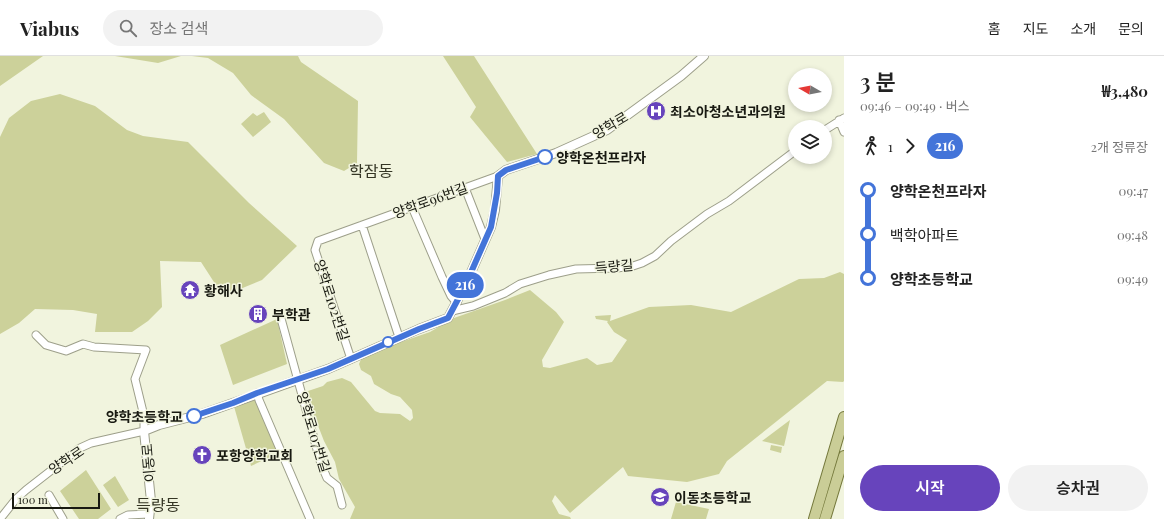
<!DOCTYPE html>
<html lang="ko">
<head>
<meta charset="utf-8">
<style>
	:root { --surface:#fff; --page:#f2f2f2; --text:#222; --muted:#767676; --line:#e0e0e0; --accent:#6744bc }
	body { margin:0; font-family:"Playfair Display","Noto Sans KR",serif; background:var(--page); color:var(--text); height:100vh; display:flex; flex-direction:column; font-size:15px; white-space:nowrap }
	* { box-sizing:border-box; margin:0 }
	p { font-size:13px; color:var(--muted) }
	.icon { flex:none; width:22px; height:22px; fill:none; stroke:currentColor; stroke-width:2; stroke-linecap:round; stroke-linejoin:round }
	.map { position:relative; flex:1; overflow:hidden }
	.side { display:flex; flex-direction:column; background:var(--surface); width:320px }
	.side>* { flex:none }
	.badge { padding:0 8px; border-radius:13px; font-size:14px; line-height:26px }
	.needle { width:26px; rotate:279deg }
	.controls { position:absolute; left:788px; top:12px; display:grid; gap:8px }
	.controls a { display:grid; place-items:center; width:44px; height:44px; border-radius:50%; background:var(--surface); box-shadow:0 2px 6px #0003; font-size:20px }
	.scale { position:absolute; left:12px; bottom:10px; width:88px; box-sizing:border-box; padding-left:4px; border:2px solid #181911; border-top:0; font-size:11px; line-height:14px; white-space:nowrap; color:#181911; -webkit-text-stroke:3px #f1f4de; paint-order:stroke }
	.map>.badge { position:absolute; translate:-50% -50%; box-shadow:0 0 0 2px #fff }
	.legs { display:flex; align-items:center; gap:6px; height:44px; padding:0 16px; font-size:13px }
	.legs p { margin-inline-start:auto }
	.overview { display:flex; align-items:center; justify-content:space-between; height:68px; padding:0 16px }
	h1 { font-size:22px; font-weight:600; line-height:30px }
	.primary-button { display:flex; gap:8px; margin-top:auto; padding:8px 16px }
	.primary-button a { flex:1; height:46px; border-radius:24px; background:var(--accent); color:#fff; font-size:16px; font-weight:600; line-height:46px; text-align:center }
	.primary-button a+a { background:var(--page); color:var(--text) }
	ul { padding:0 16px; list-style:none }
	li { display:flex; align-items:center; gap:14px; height:44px; font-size:15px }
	li i { display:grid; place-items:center; width:6px; height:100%; margin:0 5px; background:currentColor }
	li i::after { content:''; width:10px; height:10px; margin:-5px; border:3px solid; border-radius:50%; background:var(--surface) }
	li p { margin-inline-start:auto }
	li:first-child i { background:linear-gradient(#0000 50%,currentColor 0) }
	li:last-child i { background:linear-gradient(currentColor 50%,#0000 0) }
	header { display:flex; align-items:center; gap:24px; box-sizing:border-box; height:56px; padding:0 20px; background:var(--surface); border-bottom:1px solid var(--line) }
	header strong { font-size:19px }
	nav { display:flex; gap:22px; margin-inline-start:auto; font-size:14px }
	.search { width:280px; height:36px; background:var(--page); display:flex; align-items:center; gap:10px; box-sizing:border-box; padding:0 14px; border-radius:22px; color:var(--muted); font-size:15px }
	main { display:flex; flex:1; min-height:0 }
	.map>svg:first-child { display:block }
	.green { fill:#ccd19a }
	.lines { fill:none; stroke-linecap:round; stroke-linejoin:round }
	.minor-casing { stroke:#9d9f8a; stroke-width:9 }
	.tertiary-casing { stroke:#9d9f8a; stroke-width:10 }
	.primary-casing { stroke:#74783b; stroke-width:12 }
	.minor { stroke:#fff; stroke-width:7 }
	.tertiary { stroke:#fff; stroke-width:8 }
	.primary { stroke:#cacd97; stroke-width:10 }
	.line-1-casing { stroke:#fff; stroke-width:9 }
	.line-1 { stroke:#4374d9; stroke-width:6 }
	.stop-1-dot { fill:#fff; stroke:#4374d9; stroke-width:2 }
	.labels { text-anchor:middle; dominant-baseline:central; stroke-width:3; stroke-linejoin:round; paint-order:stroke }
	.poi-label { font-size:14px; font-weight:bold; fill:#181911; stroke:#f1f4de; text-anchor:start }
	.street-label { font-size:14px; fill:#181911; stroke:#f1f4de }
	.stop-label { font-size:14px; font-weight:bold; fill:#181911; stroke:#f1f4de; text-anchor:start }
	.quarter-label { font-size:16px; fill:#353625; stroke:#f1f4de }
</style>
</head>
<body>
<header>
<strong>Viabus</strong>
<div class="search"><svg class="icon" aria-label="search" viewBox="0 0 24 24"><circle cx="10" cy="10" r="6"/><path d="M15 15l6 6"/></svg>장소 검색</div>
<nav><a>홈</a><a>지도</a><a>소개</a><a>문의</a></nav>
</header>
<main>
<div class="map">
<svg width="844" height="463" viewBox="0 0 844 463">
	<rect width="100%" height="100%" fill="#f1f4de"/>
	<path class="green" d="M0 0H43L0 30Z
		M115 0H181L158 7Z
		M192 0H298L301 6 358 45 357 107 344 115 324 107 284 63 251 39 233 17 208 2Z
		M443 0H474L537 98 507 106 470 61 476 51Z
		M60 38 95 50 127 74 143 80 188 86 249 147 297 190 262 224 223 240 201 206 160 205 162 251 148 265 132 276H95L97 258 73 254 35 253 19 267 0 278V81L9 62 31 45Z
		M264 56 271 66 253 81 241 68 253 57 257 60Z
		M840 216 844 218V325L843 326 827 325 727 405 719 418 687 426 628 420 623 411 570 457 555 439 552 445 559 458 570 461 571 463H350L355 451 339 423 335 406 324 385 305 336 323 330 327 326 342 322 351 326 375 355 380 357 400 358 410 365 413 362 412 354 400 341 391 338 374 328 371 320 361 314 359 308 362 301 398 287 430 276 454 262 505 244 530 234 556 256 564 266 542 304 543 311 550 312 587 302 597 309 612 306 627 284 614 276 607 266 608 265 596 263 595 260 611 259 610 265 649 251 691 249 731 256 799 223 824 222Z
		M277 263 287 308 233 329 220 289Z
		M257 337 279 397 251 410 233 347Z
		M790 364 784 390 762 385Z
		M771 389 782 391 781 397 770 394Z
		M86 414 111 453 98 463H79L60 435Z
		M115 420 129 444 118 451 103 429Z
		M676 446 709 453 706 463H671Z"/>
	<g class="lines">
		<defs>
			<path id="minor" d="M839 64 844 76
				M825 74 844 62
				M465 132 485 183
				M412 151 442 221 451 240 457 247
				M362 169 399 281
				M452 255 473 250 505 237 520 228 549 219 576 213 617 212 633 210 642 207 655 200 671 185 707 158 729 145 795 95
				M280 259 321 408 327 422 337 430 342 449
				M351 303 315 194 318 185 498 120
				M257 337 259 344 310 463
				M49 439 63 463
				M0 463 16 443 26 434 80 392 91 387 144 375V360L135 323 146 294 94 291 83 288 66 295 46 289 36 279
				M120 463 128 459 149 458"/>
			<path id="tertiary" d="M149 463 151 445 144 375 159 369 202 358 328 313 419 273 448 262 465 230 491 171 495 154 498 120 506 114 556 97 607 74 681 20 704 0"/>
			<path id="primary" d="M814 463 844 361
				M825 463 844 400"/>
		</defs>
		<use href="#minor" class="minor-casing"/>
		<use href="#tertiary" class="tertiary-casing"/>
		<use href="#primary" class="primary-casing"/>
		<use href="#minor" class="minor"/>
		<use href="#tertiary" class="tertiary"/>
		<use href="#primary" class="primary"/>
	</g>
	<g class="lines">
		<defs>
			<path id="line-1" d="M194 360 233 347 257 337 328 313 419 273 448 262 465 230 491 171 497 137 498 120 506 114 545 101"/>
		</defs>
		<use href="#line-1" class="line-1-casing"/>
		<use href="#line-1" class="line-1"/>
	</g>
	<defs>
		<symbol id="hospital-disc" viewBox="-11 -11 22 22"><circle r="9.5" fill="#6744bc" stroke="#f1f4de"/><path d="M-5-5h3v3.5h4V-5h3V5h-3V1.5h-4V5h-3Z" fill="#fff"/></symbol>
		<symbol id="temple-disc" viewBox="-11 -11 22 22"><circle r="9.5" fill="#6744bc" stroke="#f1f4de"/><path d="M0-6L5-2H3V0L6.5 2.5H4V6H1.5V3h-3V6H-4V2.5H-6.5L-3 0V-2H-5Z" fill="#fff"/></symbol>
		<symbol id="building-disc" viewBox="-11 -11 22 22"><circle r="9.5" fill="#6744bc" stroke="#f1f4de"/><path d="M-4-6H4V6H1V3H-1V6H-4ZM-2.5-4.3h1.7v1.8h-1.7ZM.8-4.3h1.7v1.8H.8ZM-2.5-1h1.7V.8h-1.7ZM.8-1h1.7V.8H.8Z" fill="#fff"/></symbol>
		<symbol id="church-disc" viewBox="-11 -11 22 22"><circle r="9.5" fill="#6744bc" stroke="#f1f4de"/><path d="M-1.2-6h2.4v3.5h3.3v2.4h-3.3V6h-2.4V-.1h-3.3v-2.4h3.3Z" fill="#fff"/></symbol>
		<symbol id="school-disc" viewBox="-11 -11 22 22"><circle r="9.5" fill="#6744bc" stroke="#f1f4de"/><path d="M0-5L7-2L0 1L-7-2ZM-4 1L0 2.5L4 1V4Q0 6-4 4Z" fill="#fff"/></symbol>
	</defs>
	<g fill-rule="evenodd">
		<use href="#hospital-disc" x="645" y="44" width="22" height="22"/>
		<use href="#temple-disc" x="179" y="223" width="22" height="22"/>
		<use href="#building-disc" x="247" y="247" width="22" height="22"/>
		<use href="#church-disc" x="191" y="388" width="22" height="22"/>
		<use href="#school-disc" x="649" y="430" width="22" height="22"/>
	</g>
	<g class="stop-1-dot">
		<circle cx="545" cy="101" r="7"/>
		<circle cx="388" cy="286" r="5"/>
		<circle cx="194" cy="360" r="7"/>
	</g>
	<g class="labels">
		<g class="poi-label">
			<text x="670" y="55">최소아청소년과의원</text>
			<text x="204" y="234">황해사</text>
			<text x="272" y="258">부학관</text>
			<text x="216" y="399">포항양학교회</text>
			<text x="674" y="441">이동초등학교</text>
		</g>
		<g class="street-label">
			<text transform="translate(610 69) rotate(-31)">양학로</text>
			<text transform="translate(430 144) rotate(-20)">양학로96번길</text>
			<text transform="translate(614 210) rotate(-5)">득량길</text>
			<text transform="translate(332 244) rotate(72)">양학로102번길</text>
			<text transform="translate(314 376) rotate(73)">양학로107번길</text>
			<text transform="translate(66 404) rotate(-34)">양학로</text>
			<text transform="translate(148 407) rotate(-95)">이동로</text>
		</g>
		<g class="stop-label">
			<text x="556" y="101">양학온천프라자</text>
			<text x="183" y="360" text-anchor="end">양학초등학교</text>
		</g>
		<g class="quarter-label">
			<text x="371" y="114">학잠동</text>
			<text x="158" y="448">득량동</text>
		</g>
	</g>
</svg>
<div class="controls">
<a><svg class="needle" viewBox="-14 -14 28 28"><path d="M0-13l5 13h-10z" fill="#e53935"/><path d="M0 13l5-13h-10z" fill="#767676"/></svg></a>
<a><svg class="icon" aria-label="layers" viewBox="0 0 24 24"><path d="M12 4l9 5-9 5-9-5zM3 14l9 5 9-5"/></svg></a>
</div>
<div class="scale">100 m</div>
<b class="badge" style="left:465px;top:229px;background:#4374d9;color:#fff">216</b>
</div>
<section class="side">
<div class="overview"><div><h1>3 분</h1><p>09:46 – 09:49 · 버스</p></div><b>₩3,480</b></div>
<div class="legs"><svg class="icon" aria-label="walk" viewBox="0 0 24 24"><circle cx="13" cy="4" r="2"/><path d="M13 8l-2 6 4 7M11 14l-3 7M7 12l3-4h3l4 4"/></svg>1<svg class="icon" aria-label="forward" viewBox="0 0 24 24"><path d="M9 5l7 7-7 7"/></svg><b class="badge" style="background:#4374d9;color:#fff">216</b><p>2개 정류장</p></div>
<ul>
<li><i style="color:#4374d9"></i><b>양학온천프라자</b><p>09:47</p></li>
<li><i style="color:#4374d9"></i><span>백학아파트</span><p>09:48</p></li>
<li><i style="color:#4374d9"></i><b>양학초등학교</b><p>09:49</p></li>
</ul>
<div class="primary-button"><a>시작</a><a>승차권</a></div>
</section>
</main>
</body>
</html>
